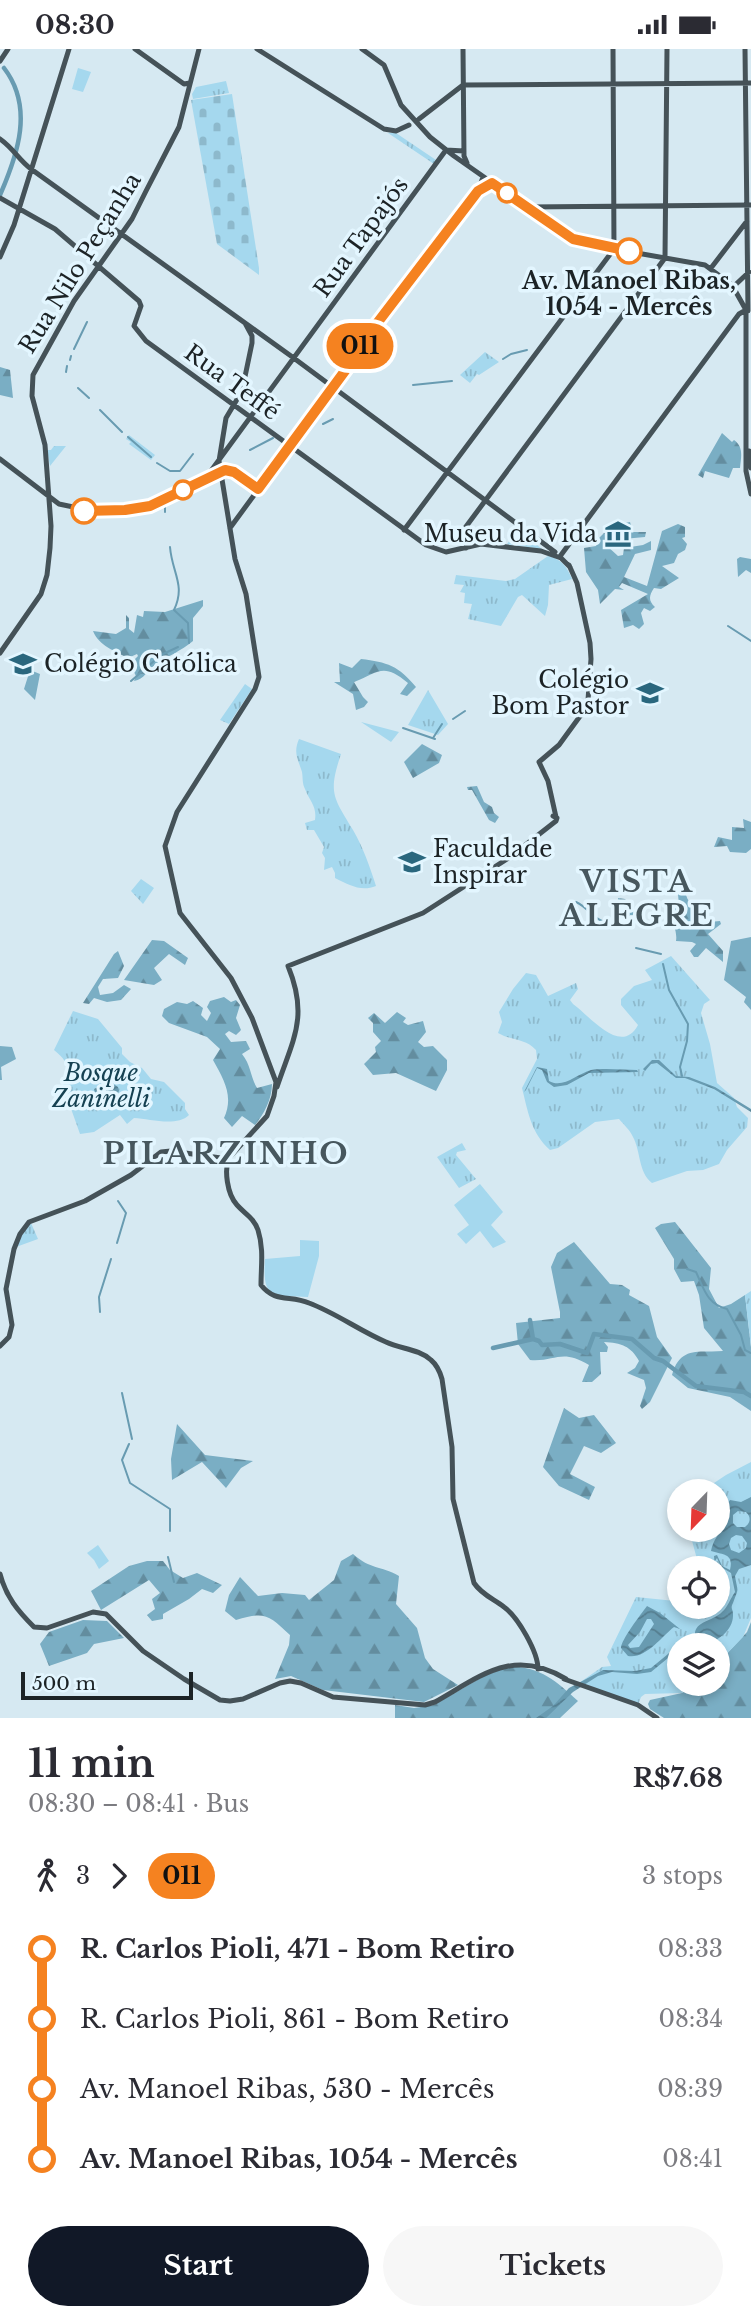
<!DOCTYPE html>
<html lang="en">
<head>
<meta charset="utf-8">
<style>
	:root { --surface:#fff; --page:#f7f7f7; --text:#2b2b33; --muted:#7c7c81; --accent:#111827 }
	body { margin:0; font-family:"Libre Baskerville",serif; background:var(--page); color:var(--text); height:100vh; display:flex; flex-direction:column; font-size:26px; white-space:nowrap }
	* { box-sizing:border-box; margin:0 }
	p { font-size:23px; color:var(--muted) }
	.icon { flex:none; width:38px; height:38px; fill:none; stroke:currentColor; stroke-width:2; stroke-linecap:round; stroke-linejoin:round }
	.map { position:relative; height:1669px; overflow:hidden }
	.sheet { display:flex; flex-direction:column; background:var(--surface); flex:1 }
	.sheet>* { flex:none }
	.badge { padding:0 14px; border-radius:23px; font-size:24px; line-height:46px }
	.needle { width:46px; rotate:203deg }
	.controls { position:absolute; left:667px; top:1430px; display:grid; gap:14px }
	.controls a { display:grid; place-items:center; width:63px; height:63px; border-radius:50%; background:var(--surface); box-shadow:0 4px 10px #0003; font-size:35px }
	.scale { position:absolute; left:21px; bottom:18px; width:172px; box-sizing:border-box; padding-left:7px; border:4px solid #1c2326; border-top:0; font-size:19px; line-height:24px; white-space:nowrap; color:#1c2326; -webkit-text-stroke:5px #e3f6ff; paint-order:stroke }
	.map>.badge { position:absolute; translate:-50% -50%; box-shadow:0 0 0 4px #fff }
	.legs { display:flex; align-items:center; gap:10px; height:77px; padding:0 28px; font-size:23px }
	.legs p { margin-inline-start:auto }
	.summary { display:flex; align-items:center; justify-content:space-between; height:119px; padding:0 28px }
	h1 { font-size:38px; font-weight:800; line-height:52px }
	.cta { display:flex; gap:14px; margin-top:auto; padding:14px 28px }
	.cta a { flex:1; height:80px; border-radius:42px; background:var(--accent); color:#fff; font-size:28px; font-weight:800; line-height:80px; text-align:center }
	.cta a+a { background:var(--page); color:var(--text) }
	ul { padding:0 28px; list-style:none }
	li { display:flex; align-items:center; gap:24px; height:70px; font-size:26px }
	li i { display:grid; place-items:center; width:10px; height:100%; margin:0 9px; background:currentColor }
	li i::after { content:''; width:18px; height:18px; margin:-9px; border:5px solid; border-radius:50%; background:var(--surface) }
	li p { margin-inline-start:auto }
	li:first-child i { background:linear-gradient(#0000 50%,currentColor 0) }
	li:last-child i { background:linear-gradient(currentColor 50%,#0000 0) }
	.status { display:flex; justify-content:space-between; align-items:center; height:49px; padding:0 35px; background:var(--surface); direction:ltr }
	.status svg { height:19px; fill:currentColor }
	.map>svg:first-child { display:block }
	.grass { fill:#a5d8ee }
	.forest { fill:url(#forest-firs) }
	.cemetery { fill:url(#cemetery-stones) }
	.park { fill:url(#park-tufts) }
	.water { fill:url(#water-waves); fill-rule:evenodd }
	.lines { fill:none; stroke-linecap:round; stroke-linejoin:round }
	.stream { stroke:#689bb1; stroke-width:2 }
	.river { stroke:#689bb1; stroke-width:4.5 }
	.major { stroke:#455258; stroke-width:5 }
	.line-1-casing { stroke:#fff; stroke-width:16 }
	.line-1 { stroke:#f58220; stroke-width:10 }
	.stop-1-dot { fill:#fff; stroke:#f58220; stroke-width:3.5 }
	.labels { text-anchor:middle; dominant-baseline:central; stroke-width:7; stroke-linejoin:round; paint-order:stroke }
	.street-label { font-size:23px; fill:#1c2326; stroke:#e3f6ff }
	.stop-label { font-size:23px; font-weight:bold; fill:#1c2326; stroke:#e3f6ff }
	.poi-label { font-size:23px; fill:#1c2326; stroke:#e3f6ff; text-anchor:end }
	.park-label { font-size:23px; font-style:italic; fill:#154152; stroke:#e3f6ff }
	.district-label { font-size:30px; font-weight:bold; letter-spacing:2px; fill:#47575e; stroke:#e3f6ff }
</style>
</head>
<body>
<div class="status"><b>08:30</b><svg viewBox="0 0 49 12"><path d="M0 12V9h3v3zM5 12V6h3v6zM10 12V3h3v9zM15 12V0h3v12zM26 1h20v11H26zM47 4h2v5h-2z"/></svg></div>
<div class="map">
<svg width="751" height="1669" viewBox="0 0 751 1669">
	<defs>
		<pattern id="forest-firs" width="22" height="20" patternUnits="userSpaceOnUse" patternTransform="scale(1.75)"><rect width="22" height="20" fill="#7aaec4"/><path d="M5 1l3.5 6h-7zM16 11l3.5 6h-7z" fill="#638d9f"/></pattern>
		<pattern id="cemetery-stones" width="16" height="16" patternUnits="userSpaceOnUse" patternTransform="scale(1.75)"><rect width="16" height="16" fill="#a5d8ee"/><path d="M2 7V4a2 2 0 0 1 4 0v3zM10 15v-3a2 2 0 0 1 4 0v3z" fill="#8db9cc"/></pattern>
		<pattern id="park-tufts" width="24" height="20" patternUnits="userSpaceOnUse" patternTransform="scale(1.75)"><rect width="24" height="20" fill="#a5d8ee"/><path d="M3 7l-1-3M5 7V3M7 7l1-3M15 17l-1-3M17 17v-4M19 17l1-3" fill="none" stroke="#8db9cc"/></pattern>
		<pattern id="water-waves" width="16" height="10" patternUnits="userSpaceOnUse" patternTransform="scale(1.75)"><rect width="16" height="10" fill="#689bb1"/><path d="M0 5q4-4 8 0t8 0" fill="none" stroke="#557e90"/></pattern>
	</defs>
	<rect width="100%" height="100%" fill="#d6e9f2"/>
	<path class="grass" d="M78 19 91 23 83 43 72 40Z
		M129 386 155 406 151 411 129 395 131 393 126 390Z
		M480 1135 503 1163 491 1176 506 1193 493 1199 480 1182 466 1195 457 1185 469 1176 454 1156Z
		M300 1191 319 1192V1207L308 1248C273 1246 262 1252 265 1210L300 1207Z
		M98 1496 109 1512 99 1520 94 1511 87 1504Z"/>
	<path class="forest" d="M0 318 10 321 13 349 0 346Z
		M722 384 732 393 734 391C744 398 741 408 740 419H733L729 429 705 422 703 429 698 426Z
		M630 473 633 483H646L645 488 623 490 620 475Z
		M678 475 685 478V488L682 489 687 495 685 501 678 505 674 514 662 517 679 529 661 540 654 539C649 547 648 551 655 558L650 562 644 559 641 564 644 575 639 580 633 576 624 579 621 561 648 545 622 534 619 538 624 541 615 540 600 555 598 541 586 523 584 499 596 497 598 490 604 484 613 485V491L608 492 606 496 618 507 623 506 624 499 643 496 651 492V501L635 505 624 528 647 537 662 482Z
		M740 508 751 510V524L746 521 738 528 737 510Z
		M203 551V557L193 569V592C181 602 168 607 155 616 146 622 145 630 134 632L136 627 134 623 125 620 138 607 137 605 128 609C115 602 99 597 93 582L116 585 126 579V566L129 569V580L134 584 137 566 143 568 144 562 165 563Z
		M361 610C387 613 399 617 416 638L407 647 400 645 408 634C383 613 379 623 354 633L363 648 368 653 364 658 356 661 353 645 334 633H340L339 614 352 619Z
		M30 621 40 625 35 651 24 640Z
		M422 695 442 706 439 714 413 729 404 713Z
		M477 737 484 753 492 758 494 764 499 768 495 774 489 771 472 741H468L467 738Z
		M743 770 751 773V800L746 804 730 803 727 797 714 798 718 788 732 791V778L744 779Z
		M678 845 686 846C689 856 697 859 700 869L709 873 720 872 721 875 708 885 723 902V913L706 899 698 908H694L690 902 696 895 692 893 676 892C678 880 669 871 674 859L679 857Z
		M618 849 625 850 636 863 635 866H630L624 875 615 872 619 865Z
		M751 888V961L744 953 746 948 724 931 731 892Z
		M152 891 164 892 188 909 185 916 169 905 154 919 162 931 154 936 124 931Z
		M118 902 124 917 118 929 103 930 98 938 100 946 113 944 124 936 131 940 121 951 107 953 94 949 89 955 83 954 114 905Z
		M224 948 231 953 236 951 240 956 236 969 241 981 236 986 229 982 225 985 231 993 246 992 250 1000 242 1005C251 1016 250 1027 257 1039L272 1035C272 1050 264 1065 255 1076L242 1067 232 1078 224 1069C234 1047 224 1031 213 1011L220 1000 207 988 169 974 162 967 164 960 177 953 187 955 193 952 203 959 201 966 207 972 211 964 207 958 210 952Z
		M397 963 406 969 403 973 408 976 423 972 426 983 418 993 424 998 433 997 447 1011V1021L436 1042 396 1024 373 1026 364 1015 376 1003 375 998 381 992 373 983V974L368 969 374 964 385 974Z
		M0 997 12 998 16 1010 1 1018 2 1031H0Z
		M675 1173 711 1219 709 1240 719 1259 731 1255 745 1246 751 1298V1362L730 1348 688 1339 672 1326C680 1296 700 1304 723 1302L704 1279 699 1246 694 1232 681 1233 674 1220V1210L655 1179 661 1175Z
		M574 1193 610 1235 622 1236 630 1241 629 1246 649 1257 657 1288 672 1309 650 1353 642 1360 640 1357 646 1339 644 1331 627 1324 635 1319 639 1312C631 1297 621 1294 604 1293L608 1298 607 1303H600L601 1325 592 1333H582L589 1316C561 1299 556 1313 530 1311L518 1295 516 1274 560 1269V1263L551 1218 557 1204Z
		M564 1359 579 1369 594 1366 616 1394 601 1404 584 1397 570 1425 595 1438 589 1451 559 1437 543 1418Z
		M177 1375 205 1406 253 1412 241 1419 226 1439 202 1413 172 1431 171 1410Z
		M353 1505C371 1521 380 1516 399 1527L396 1555 417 1579 425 1609 433 1620 458 1636 424 1653 323 1641 291 1627 275 1630 289 1596 290 1586C269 1566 265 1562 236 1571L225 1562 229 1546 240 1528 258 1547 282 1544 305 1546 309 1551 334 1531 341 1512Z
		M147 1512H163L170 1521 183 1529 197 1524 222 1536 213 1544 202 1540 189 1550 163 1565V1570L152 1572 147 1566 155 1560 152 1550 160 1544 149 1531 101 1561 91 1542 129 1517Z
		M83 1571 107 1572 124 1589 94 1595 87 1604 49 1617 40 1595 49 1583Z
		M751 1573V1669H664L650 1660 648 1655 650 1651 682 1644 697 1635 718 1634V1614L747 1583Z
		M510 1617C542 1619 555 1631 578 1652L560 1669H395V1656L414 1659 434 1656 484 1627Z"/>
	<path class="cemetery" d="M232 45 259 219V226L217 195 191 51Z"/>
	<path class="park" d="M226 32 229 44 193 50 192 45 196 38Z
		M388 84H396L436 111 434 115Z
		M485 303 499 313 479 326 477 325 470 334 460 326Z
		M54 397H66L50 417 47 401H51Z
		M518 481 542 500 507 495Z
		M548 507C562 510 567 518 572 530L549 536 548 556 545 567 522 546 518 548 501 577 468 570 472 555 464 554 465 544 460 543 464 536 454 535 456 526 506 532 515 530Z
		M245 635 252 640 229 675 220 671Z
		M428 641 448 675 438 686 408 676Z
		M595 652 611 658 626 657V661L589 664 587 662 589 654Z
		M361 673 399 683 391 693Z
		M299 690 341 705C328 744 333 748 353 781 363 798 370 818 376 837 361 843 349 836 335 829V824L332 818 324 821 325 809 322 804 324 798 314 781H307L305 774 315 771C317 757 310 753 305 740 302 734 303 729 302 723 298 710 293 704 299 690Z
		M141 830 154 839 143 855 131 842Z
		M671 907 710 951 704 955 701 964 710 995 717 1034 734 1049 737 1058 748 1069 747 1078 727 1101 719 1115 703 1121 687 1122 652 1134C638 1123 641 1103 633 1088 630 1081 624 1076 619 1070L595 1073 558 1099 550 1101C531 1084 528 1063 522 1039L537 1010 536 1001C525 989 512 992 498 984L502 973 499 963 513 940 526 924 536 926 548 947 576 934 578 940 570 951 573 955C589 966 621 1008 638 976L621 956V950L634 937 652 931 645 921Z
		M73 962 98 970 122 999V1005L130 1013 142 1019 151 1030 164 1033 185 1054V1060L189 1066C177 1078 150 1070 134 1069L127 1075 120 1066 94 1083 80 1085 69 1054 58 1047C68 1026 75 1018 54 1001Z
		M462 1094 466 1101 457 1103 456 1106 476 1130 459 1139 437 1108Z
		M31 1174 38 1190 16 1198 24 1182Z
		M751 1242V1298L745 1246Z
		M751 1413V1569L743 1588 718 1614V1596H679V1634L697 1635 682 1644 645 1645 641 1648 638 1656 579 1634 602 1618 611 1617 607 1608 636 1548 675 1552 679 1553V1558H718V1519H696L697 1510 689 1481 718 1480V1442H702L726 1426Z"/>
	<path class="water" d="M652 1011H659L676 1027 689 1028 715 1038 751 1060V1063L714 1040 685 1029H676L657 1014 651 1015 645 1022 643 1020Z
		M537 1018 547 1020 549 1032C563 1040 577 1025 591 1021 605 1019 623 1021 637 1021L638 1023 589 1024 567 1036 554 1038 547 1033 542 1021 537 1019 526 1041 524 1043Z
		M104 1029 118 1038 119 1042 111 1050 112 1058 105 1061 98 1060 94 1040 103 1036Z
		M751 1448V1516L739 1520 735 1527C738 1545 739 1537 733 1554 730 1560 733 1559 733 1565 734 1583 713 1597 697 1594 688 1572 711 1574 722 1563 728 1558 730 1550 735 1543L731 1524 721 1518 717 1509 715 1512 717 1519H715L714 1507 717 1506 722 1517 730 1521C734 1504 723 1506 711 1502 713 1490 721 1484 724 1474 726 1464 723 1459 730 1451L741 1453ZM738 1462 746 1463C751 1468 751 1473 745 1478H737L733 1474V1466ZM736 1486 742 1487 747 1494 746 1499 739 1504 731 1501 729 1495 731 1489Z
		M647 1557 660 1564 680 1580 674 1578C661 1588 646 1610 628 1607L621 1599C621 1591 641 1565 647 1557ZM647 1570H651L654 1575 639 1598 630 1599 628 1596 640 1583Z
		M679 1596V1600L651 1623 637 1625 612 1623 598 1627 573 1643 546 1669H536L553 1657 569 1639 603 1621 635 1622 651 1619Z"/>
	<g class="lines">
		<path class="stream" d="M74 300 87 273
			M503 310 511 305 527 301
			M70 311 71 307
			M66 323 67 317
			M413 336 452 332
			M78 339 89 349
			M100 361 122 383
			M323 375 333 370
			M128 388 151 408
			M250 401 273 389
			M157 414 170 422H180L193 405
			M165 456V463
			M170 498C172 524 186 536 174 561L188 574 189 594
			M728 577 751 592
			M131 632 161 606 178 598
			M453 670 465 662
			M403 679 435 690
			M433 689 442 675
			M576 853C587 858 591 867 602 872
			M636 899 661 905
			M663 915 669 941 688 975 687 992 680 1018 682 1027
			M117 1194 126 1164 118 1152
			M687 1220 696 1223C704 1240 707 1255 727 1260L741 1286 745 1301 751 1304
			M100 1263 99 1248 111 1210
			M122 1344 132 1390
			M129 1395 122 1411 130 1434 170 1460V1482
			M168 1508 174 1533"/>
		<path class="river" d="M0 146C18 105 34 58 4 19
			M530 1271 533 1290
			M493 1299 533 1290 539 1292 542 1296 560 1295 587 1304 594 1285 632 1290 654 1309 663 1312 696 1337 744 1343 751 1347"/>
		<path class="major" d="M135 0 184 35 190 34
			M257 0 384 80 396 82 409 76
			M362 0 384 16 401 56 430 88 454 107 571 189 614 200 705 216 732 236 746 261V422L751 445
			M463 0 464 107 467 114
			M613 0 614 200
			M745 0 748 262
			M0 12 8 0
			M419 70 463 36 751 34
			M0 90C13 99 19 111 31 120L291 307 555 503
			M446 101 464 102
			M0 149 55 180 139 252 141 257 134 277 146 292 426 496 446 503 481 495 541 502 561 509 570 518
			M528 158 751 156
			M0 208 14 176 69 0
			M711 219 747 172
			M733 238 749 223
			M749 402 751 419
			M0 410 59 455 92 462 130 461 151 457 224 421 234 423 258 441
			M205 430 446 101
			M230 479 350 315 364 291 478 142 483 128
			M404 481 614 200
			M466 499 467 493 462 483 665 209 667 0
			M561 506 739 265 746 261
			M0 604 41 545 47 526 50 499 51 477 45 396 32 347 33 326 74 252 132 170 146 142 179 78 199 0
			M556 768 548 732 539 713 559 696 586 659 588 651 591 610 590 594 577 534 569 516
			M277 1038C293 990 309 968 288 917L423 864 510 808 556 772 557 769 553 767
			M229 1108C224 1121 227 1145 237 1156 245 1165 254 1169 258 1181 264 1200 261 1217 261 1236 275 1254 290 1246 309 1254 336 1264 360 1282 386 1293 401 1300 419 1300 431 1311 437 1316 440 1323 442 1330L452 1398 453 1450 474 1534C482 1546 494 1550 504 1558 518 1568 538 1603 538 1620
			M228 1110 267 1067 274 1047 276 1033 252 969 231 929 180 864 165 797 177 763 255 640 259 628 246 545 235 510 219 412 226 369 242 342 252 294V287L245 274
			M0 1297 9 1288 12 1276 6 1240 14 1200 20 1185 29 1173 85 1152 131 1126 161 1103 171 1102 228 1110
			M0 1525C6 1548 18 1562 34 1578L47 1579 93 1563 106 1565 143 1602 184 1630 220 1651 230 1652 243 1650 280 1634 290 1632 301 1634 333 1648 425 1656 435 1653C481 1627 513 1598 566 1630
			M564 1630 638 1656 657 1669"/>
	</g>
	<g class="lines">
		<defs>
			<path id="line-1" d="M84 462 125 461 150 457 225 421 234 423 258 440 350 315 365 290 478 142 492 134 573 190 629 202"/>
		</defs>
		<use href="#line-1" class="line-1-casing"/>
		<use href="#line-1" class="line-1"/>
	</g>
	<defs>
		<symbol id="museum-bare" viewBox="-9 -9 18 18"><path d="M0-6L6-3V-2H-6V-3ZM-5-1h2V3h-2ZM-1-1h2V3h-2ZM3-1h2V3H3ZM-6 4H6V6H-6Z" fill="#2a677e" stroke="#e3f6ff" stroke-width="2.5" paint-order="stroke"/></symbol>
		<symbol id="university-bare" viewBox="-9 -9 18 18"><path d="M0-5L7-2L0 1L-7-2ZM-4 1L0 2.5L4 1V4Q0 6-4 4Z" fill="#2a677e" stroke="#e3f6ff" stroke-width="2.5" paint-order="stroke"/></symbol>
	</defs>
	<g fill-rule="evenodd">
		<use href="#museum-bare" x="599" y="466" width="38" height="38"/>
		<use href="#university-bare" x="4" y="596" width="38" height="38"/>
		<use href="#university-bare" x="631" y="625" width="38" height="38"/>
		<use href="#university-bare" x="393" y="794" width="38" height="38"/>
	</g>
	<g class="stop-1-dot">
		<circle cx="507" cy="144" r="9"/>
		<circle cx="629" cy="202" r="12"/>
		<circle cx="183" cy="441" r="9"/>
		<circle cx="84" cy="462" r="12"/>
	</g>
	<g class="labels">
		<g class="street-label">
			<text transform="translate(361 188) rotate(-54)">Rua Tapajós</text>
			<text transform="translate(80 214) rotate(-58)">Rua Nilo Peçanha</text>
			<text transform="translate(232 333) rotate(36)">Rua Teffé</text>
		</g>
		<g class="stop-label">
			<text x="629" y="232">Av. Manoel Ribas,<tspan x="629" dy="26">1054 - Mercês</tspan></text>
		</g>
		<g class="poi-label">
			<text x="597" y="485">Museu da Vida</text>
			<text x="44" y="615" text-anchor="start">Colégio Católica</text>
			<text x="629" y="631">Colégio<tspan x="629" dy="26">Bom Pastor</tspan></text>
			<text x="433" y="800" text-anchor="start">Faculdade<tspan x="433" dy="26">Inspirar</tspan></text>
		</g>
		<g class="park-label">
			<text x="101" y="1024">Bosque<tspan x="101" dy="26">Zaninelli</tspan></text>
		</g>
		<g class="district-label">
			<text x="637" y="832">VISTA<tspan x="637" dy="34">ALEGRE</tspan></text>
			<text x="226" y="1104">PILARZINHO</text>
		</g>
	</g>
</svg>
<div class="controls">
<a><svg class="needle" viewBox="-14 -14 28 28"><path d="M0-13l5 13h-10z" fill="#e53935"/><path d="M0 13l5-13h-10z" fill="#7c7c81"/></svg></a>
<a><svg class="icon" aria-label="locate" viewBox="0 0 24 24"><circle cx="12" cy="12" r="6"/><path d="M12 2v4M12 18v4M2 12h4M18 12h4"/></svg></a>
<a><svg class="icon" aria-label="layers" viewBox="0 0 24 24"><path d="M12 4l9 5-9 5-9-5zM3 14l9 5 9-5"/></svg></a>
</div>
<div class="scale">500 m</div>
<b class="badge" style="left:360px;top:297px;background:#f58220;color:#111">011</b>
</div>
<section class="sheet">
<div class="summary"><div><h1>11 min</h1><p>08:30 – 08:41 · Bus</p></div><b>R$7.68</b></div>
<div class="legs"><svg class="icon" aria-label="walk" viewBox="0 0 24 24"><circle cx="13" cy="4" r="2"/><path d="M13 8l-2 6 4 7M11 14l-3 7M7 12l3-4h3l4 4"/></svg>3<svg class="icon" aria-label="forward" viewBox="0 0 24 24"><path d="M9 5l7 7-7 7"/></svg><b class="badge" style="background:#f58220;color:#111">011</b><p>3 stops</p></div>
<ul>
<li><i style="color:#f58220"></i><b>R. Carlos Pioli, 471 - Bom Retiro</b><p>08:33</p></li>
<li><i style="color:#f58220"></i><span>R. Carlos Pioli, 861 - Bom Retiro</span><p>08:34</p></li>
<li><i style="color:#f58220"></i><span>Av. Manoel Ribas, 530 - Mercês</span><p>08:39</p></li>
<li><i style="color:#f58220"></i><b>Av. Manoel Ribas, 1054 - Mercês</b><p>08:41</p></li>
</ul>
<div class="cta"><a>Start</a><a>Tickets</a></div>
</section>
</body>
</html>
